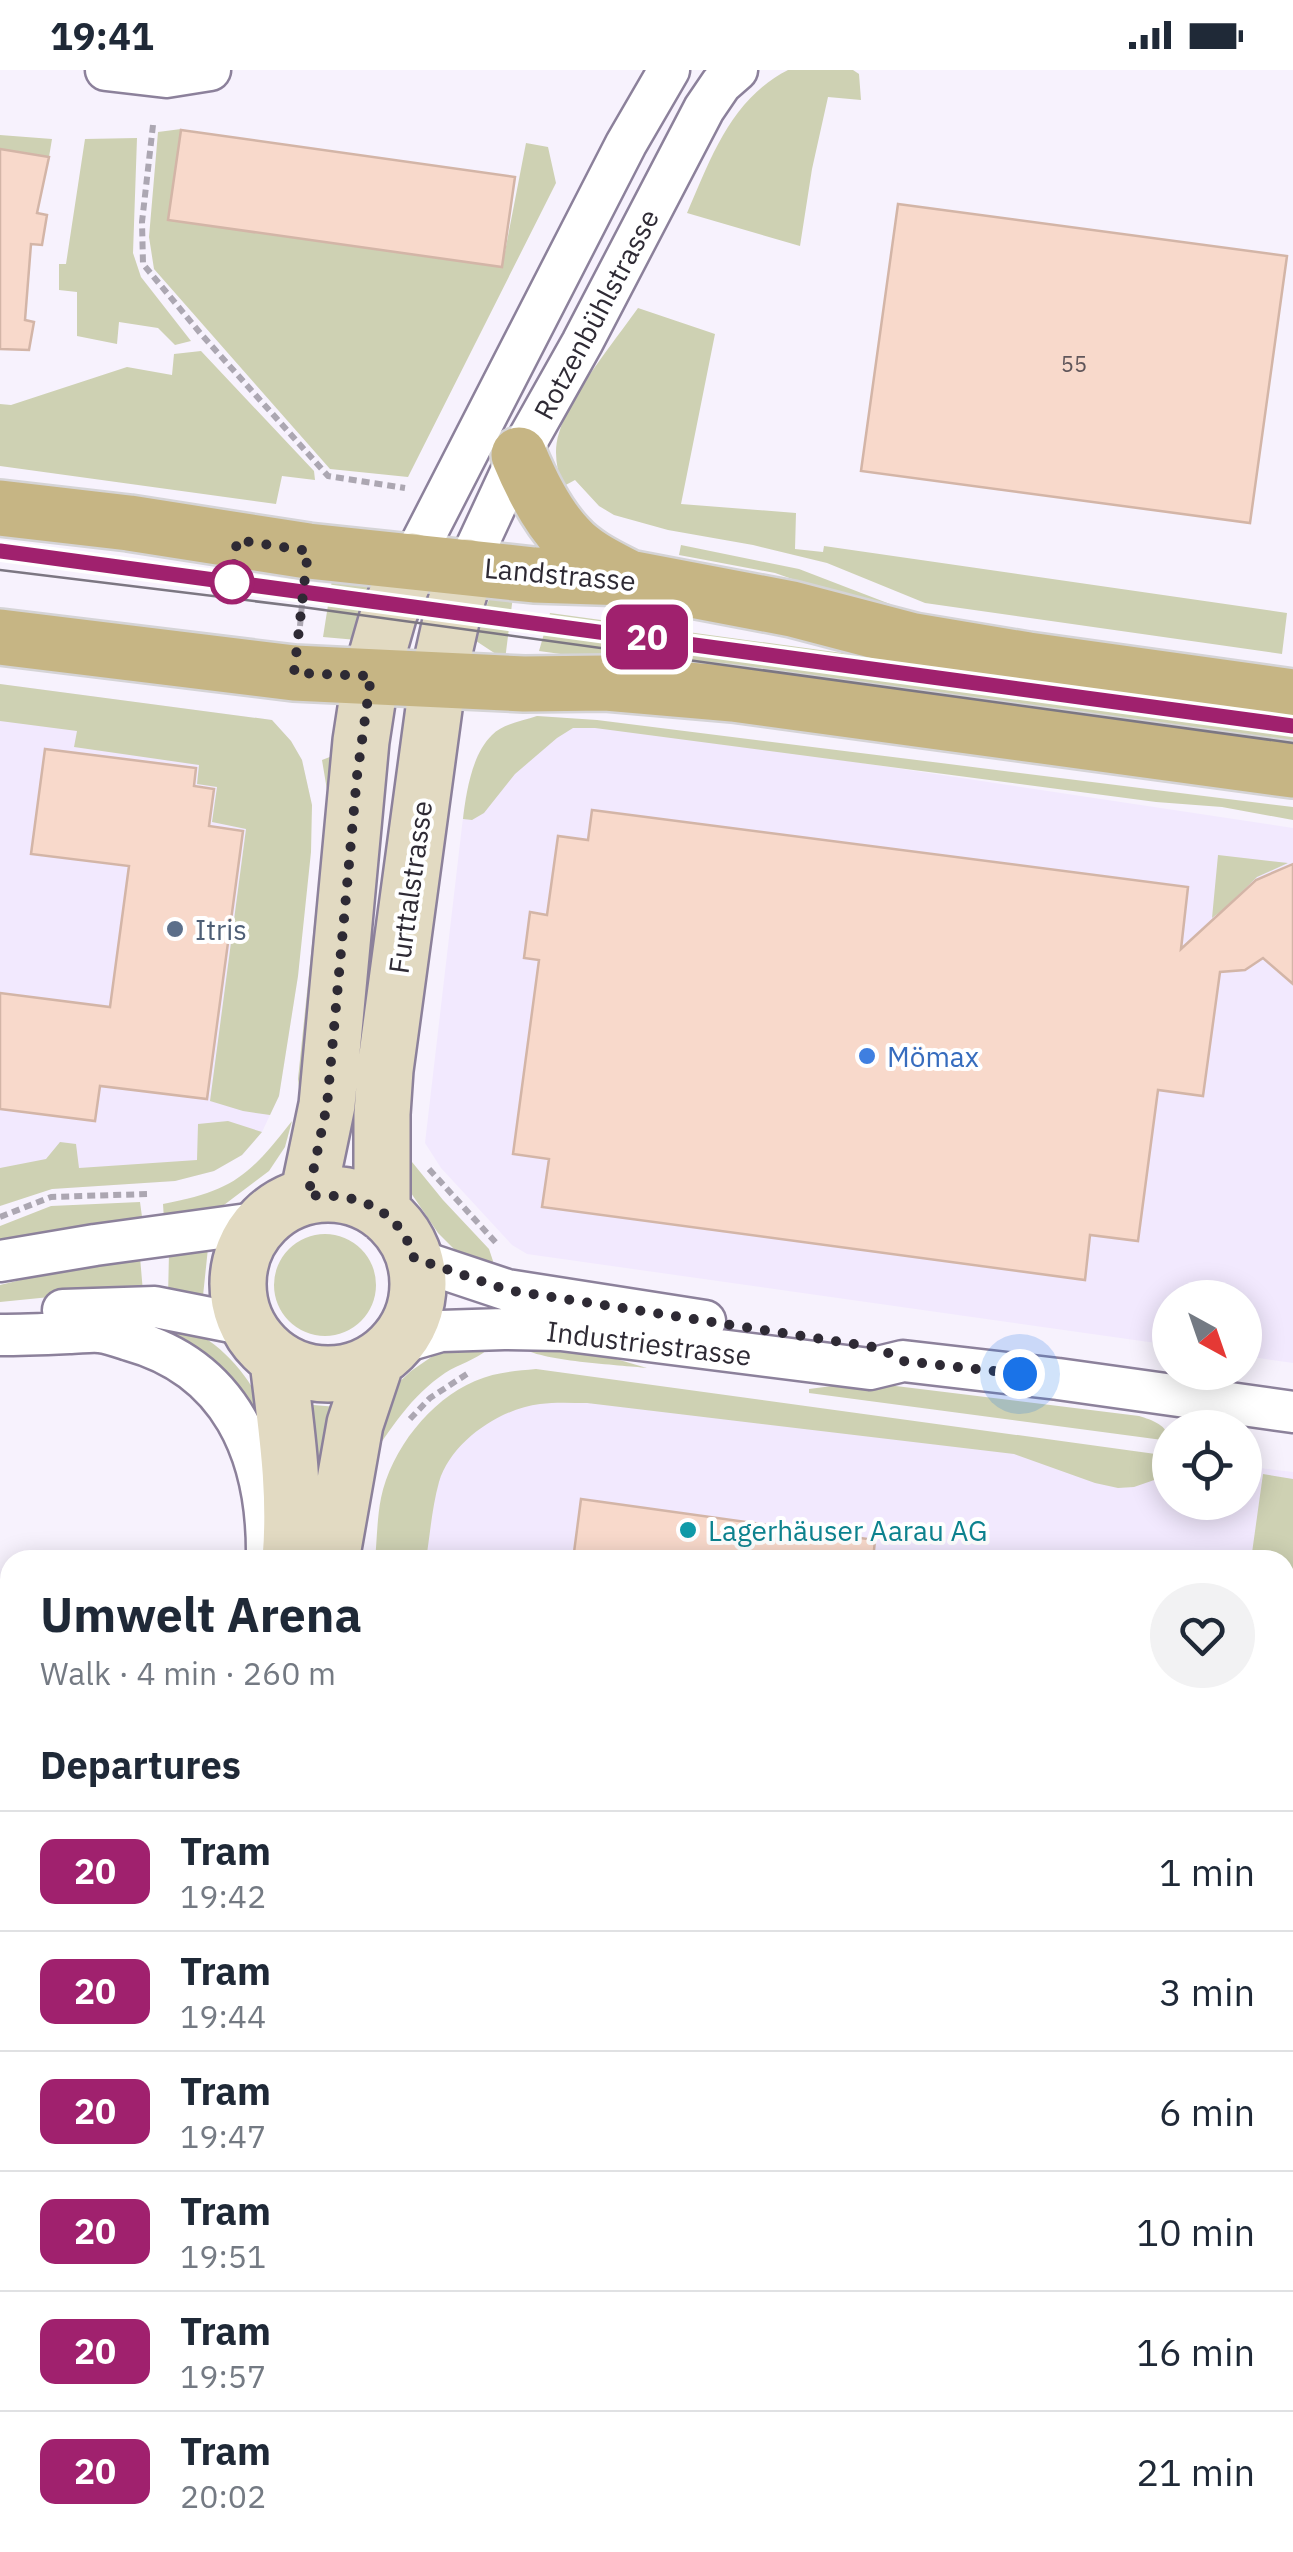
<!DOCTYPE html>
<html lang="en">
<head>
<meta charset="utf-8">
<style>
	:root { --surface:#fff; --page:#f2f2f3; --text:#1f2937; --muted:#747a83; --line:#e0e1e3 }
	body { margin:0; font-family:"IBM Plex Sans",sans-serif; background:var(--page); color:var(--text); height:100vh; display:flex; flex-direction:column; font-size:38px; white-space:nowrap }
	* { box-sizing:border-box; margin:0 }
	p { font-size:32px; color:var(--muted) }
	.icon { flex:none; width:55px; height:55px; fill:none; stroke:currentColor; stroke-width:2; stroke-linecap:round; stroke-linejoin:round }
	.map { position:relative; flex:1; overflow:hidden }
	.drawer { position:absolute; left:0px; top:1480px; width:1295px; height:1002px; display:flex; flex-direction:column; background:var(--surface); border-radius:30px 30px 0 0; box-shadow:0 5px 25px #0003 }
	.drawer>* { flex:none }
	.badge { padding:0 20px; border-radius:15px; font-size:35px; line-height:65px }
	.needle { width:65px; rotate:140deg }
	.controls { position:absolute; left:1152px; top:1210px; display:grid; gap:20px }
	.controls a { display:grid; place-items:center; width:110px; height:110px; border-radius:50%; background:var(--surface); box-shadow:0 5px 25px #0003; font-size:50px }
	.you { position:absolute; width:50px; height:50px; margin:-25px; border:8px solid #fff; border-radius:50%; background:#1a73e8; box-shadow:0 0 0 15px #1a73e833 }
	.map>.badge { position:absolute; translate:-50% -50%; box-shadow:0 0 0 5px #fff }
	h2 { padding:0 40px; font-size:38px; line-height:90px }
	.round { display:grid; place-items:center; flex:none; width:105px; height:105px; border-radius:52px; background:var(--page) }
	.headline { display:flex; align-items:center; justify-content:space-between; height:170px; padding:0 40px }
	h1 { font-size:48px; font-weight:800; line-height:75px }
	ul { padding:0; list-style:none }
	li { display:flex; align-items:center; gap:30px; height:120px; padding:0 40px; border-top:2px solid var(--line) }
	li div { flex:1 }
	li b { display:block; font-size:38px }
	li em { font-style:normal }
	li .badge { min-width:110px; font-weight:700; text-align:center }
	.status { display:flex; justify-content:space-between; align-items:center; height:70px; padding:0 50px; background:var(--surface); direction:ltr }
	.status svg { height:28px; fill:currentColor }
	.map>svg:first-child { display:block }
	.built { fill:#f2e9fe }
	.green { fill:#ced1b3 }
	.building { fill:#f8d9cb; stroke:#d3b5a7; stroke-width:2.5 }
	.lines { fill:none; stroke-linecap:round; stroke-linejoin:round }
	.minor-casing { stroke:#8c819b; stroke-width:45 }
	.secondary-casing { stroke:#8c819b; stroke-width:60 }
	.primary-casing { stroke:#d5d4d6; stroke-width:60 }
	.path { stroke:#aca7b2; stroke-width:6; stroke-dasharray:8 5; stroke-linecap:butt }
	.minor { stroke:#fff; stroke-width:40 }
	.secondary { stroke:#e2dac2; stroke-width:55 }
	.primary { stroke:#c6b584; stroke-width:55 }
	.tram { stroke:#7c7782; stroke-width:2.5 }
	.rail-casing { stroke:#7c7782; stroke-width:11 }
	.rail { stroke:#fff; stroke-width:8; stroke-dasharray:22; stroke-linecap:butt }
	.line-casing { stroke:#fff; stroke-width:22 }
	.line { stroke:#a0216e; stroke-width:15 }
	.walk { stroke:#2e2a34; stroke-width:10; stroke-dasharray:0 18 }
	.stop-dot { fill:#fff; stroke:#a0216e; stroke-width:5 }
	.service-dot { fill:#5c6f8a; stroke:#fff; stroke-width:4 }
	.shop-dot { fill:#3f7fe0; stroke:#fff; stroke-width:4 }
	.culture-dot { fill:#0f9aa8; stroke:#fff; stroke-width:4 }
	.labels { text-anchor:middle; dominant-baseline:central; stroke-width:8; stroke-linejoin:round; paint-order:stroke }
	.number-label { font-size:22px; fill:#60565a }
	.street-label { font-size:28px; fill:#2e2a34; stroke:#fff }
	.service-label { font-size:28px; fill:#4e5e75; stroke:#fff; text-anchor:start }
	.shop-label { font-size:28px; fill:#366cbe; stroke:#fff; text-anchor:start }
	.culture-label { font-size:28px; fill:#0d838f; stroke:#fff; text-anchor:start }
</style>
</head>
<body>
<div class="status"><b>19:41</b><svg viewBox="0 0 49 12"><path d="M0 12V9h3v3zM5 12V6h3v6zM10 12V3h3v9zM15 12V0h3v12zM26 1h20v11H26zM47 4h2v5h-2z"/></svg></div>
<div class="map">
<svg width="1293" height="2482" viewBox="0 0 1293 2482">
	<rect width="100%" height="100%" fill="#f7f2fd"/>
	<path class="built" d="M0 614 272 650 291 671 302 690 312 735 298 906 279 1026 262 1062 242 1085 214 1101 175 1111 52 1119 0 1133Z
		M537 646 557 647 1293 758V1293L1245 1286V1228H1170V1275L527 1184 512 1175 441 1098 425 1073 464 739 477 686 493 664 513 653Z
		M486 1309 1170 1386V1432H1245V1396L1293 1402V2482H0V2368L10 2367V2472H1285V1490H378Z"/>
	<path class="green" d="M788 0H853L859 4 861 30 828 27 812 99 800 176 687 143C711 88 731 29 788 0Z
		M181 59 169 150 502 197 526 73 548 77 556 113 408 407 330 399 154 199 149 167 158 62Z
		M0 65 52 69 49 87 0 79Z
		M137 68 133 183 141 207 191 271 175 275 158 258 119 252 117 274 77 266V222L59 220V194H66L85 69Z
		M638 238 715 264 681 434 796 443 795 479 823 482 824 476 1287 543 1282 584 925 533 827 493 753 475 668 460 614 445 599 436 575 410 562 417C557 399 553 381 559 363 570 325 614 272 638 238Z
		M201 281 314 401 315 410 282 406 276 434 0 396V334L11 335 127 297 172 305 174 284Z
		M681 475 799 499 890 534 902 541 852 530 775 503 679 485Z
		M334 497 384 521 357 570 323 567Z
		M513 526 505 590 473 569 490 527Z
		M550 543 1293 645V685L539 581Z
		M0 614 272 650 291 671 302 690 312 735 311 782 298 906 279 1026 270 1045 243 1041 210 1031 246 759 212 752 217 717 197 714 199 695 74 677 77 661 0 651Z
		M537 646 597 650 1293 737V750L1222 737 1156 732 595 658H573L557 668 515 704 484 743 472 750 463 749C466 723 472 684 492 665 503 654 522 651 537 646Z
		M340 683 301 1020 299 1018 298 1009 326 739 327 720 322 690Z
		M1218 785 1288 793 1257 807 1224 839 1212 848Z
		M228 1051 262 1062 242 1085 214 1101 175 1111 52 1119 0 1136V1098L46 1089 60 1072 76 1074 79 1098 197 1090 198 1054Z
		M292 1051 285 1077 269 1101 216 1141 164 1150 163 1134C233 1121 249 1106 292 1051Z
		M412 1092 443 1130 489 1179 493 1191 490 1199 458 1183 438 1163 411 1123Z
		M140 1132 143 1154 44 1163 0 1172V1156L51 1136Z
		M274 1215a51 51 0 1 1 102 0a51 51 0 1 1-102 0Z
		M208 1178 203 1226 168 1227 169 1183Z
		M140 1187 143 1222 80 1224 0 1232V1215L58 1201Z
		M169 1251C222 1267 258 1313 273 1364L167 1266Z
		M561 1273 647 1298C620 1295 538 1291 521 1277Z
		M488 1274 487 1280C475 1290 459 1294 445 1303 411 1326 390 1359 368 1393L395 1316 411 1301 440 1281Z
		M536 1299 1170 1386 1168 1399 1160 1408 1134 1417 1118 1418 1095 1413 1014 1384 587 1333C572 1333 555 1332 540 1334 499 1339 451 1372 439 1412 432 1437 430 1465 426 1490H375C377 1470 377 1448 381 1428 391 1380 430 1330 475 1311 495 1302 515 1301 536 1299Z
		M863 1312 1139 1346C1152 1350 1168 1355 1170 1371L809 1323V1319Z
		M302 1334 337 1337 303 1475Z
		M1263 1404 1293 1409V2202L1285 2201V1490H1251Z
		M1285 2347 1293 2348V2429H1285Z"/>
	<path class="building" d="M181 60 515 107 502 197 168 150Z
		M0 79 49 87 37 143 47 145 42 175 31 174 25 250 34 252 29 280 0 279Z
		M898 134 1287 186 1250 453 861 401Z
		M45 679 196 698 194 716 214 719 209 756 243 761 207 1029 100 1016 95 1051 0 1039V923L110 937 129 796 31 784Z
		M592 740 1188 817 1181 879 1256 810 1293 794V914L1263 888 1245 900 1220 902 1203 1026 1158 1020 1138 1171 1090 1165 1085 1210 542 1137 549 1089 513 1084 539 890 524 888 530 842 547 845 558 766 588 770Z
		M581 1429 875 1470 873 1490H573Z"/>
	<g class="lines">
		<defs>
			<path id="minor" d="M106 0 166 7 210 0
				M412 491 626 74 669 0
				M467 497 519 385 582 273 704 39 721 14 737 0
				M414 1189 507 1220 705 1251
				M0 1191 95 1175 263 1152
				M63 1240 155 1237 246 1255
				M0 1265C23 1265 46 1264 69 1263 79 1263 90 1261 100 1262 109 1263 120 1267 129 1270 231 1298 267 1384 267 1482
				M396 1274 441 1261 504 1259 561 1260 870 1299 903 1291 1058 1309 1293 1342"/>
			<path id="secondary" d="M238 1214a90 90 0 1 1 180 0a90 90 0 1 1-180 0Z
				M308 1126 327 1035 361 671 371 606 389 543 412 491
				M382 1142V1044L385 1000 438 609 453 542 467 497
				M278 1291C286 1359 296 1421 290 1490
				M331 1490 355 1354 376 1291
				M221 2482 222 2472"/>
			<path id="primary" d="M519 385C531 414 546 445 568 468 584 486 608 497 629 508
				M0 438 129 453 308 481 534 505 629 508 792 539 914 571 1028 590 1293 627
				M0 567 294 603 524 614 606 613 733 624 1293 700"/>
		</defs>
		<use href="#minor" class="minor-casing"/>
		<use href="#secondary" class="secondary-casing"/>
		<use href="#primary" class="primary-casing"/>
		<path class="path" d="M153 55 142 152 143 194 201 264 328 406 405 418
			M300 556 303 524
			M429 1099 498 1175
			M0 1147 51 1127 147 1124
			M410 1349 430 1328 470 1302"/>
		<use href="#minor" class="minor"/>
		<use href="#secondary" class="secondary"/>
		<use href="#primary" class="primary"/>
		<path class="tram" d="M0 481 1293 656
			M0 500 302 537 1293 673"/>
		<defs>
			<path id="rail" d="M1285 2219 1293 2220
				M1285 2243 1293 2242
				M1285 2281 1293 2280
				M1285 2312 1293 2311
				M1285 2331H1293
				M0 2386 10 2385
				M1285 2452H1293"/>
		</defs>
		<use href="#rail" class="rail-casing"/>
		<use href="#rail" class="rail"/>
	</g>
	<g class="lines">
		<defs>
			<path id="line" d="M0 481 1293 656"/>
		</defs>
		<use href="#line" class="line-casing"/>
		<use href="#line" class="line"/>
		<path class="walk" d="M232 512 237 470 308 481 294 603 371 606 357 706 327 1035 308 1126C355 1122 400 1138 414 1188L507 1220 879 1278 903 1291 1020 1304"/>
	</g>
	<circle class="stop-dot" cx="232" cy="512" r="20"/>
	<circle class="service-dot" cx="175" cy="859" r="10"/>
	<circle class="shop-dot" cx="867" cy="986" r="10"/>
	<circle class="culture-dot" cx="688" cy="1460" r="10"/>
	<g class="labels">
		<g class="number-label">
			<text x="1074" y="293">55</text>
		</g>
		<g class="street-label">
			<text transform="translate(596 244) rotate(-62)">Rotzenbühlstrasse</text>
			<text transform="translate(560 504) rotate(5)">Landstrasse</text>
			<text transform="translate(410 817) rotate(-82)">Furttalstrasse</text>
			<text transform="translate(649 1273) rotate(7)">Industriestrasse</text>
		</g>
		<g class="service-label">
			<text x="195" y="859">Itris</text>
		</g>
		<g class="shop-label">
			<text x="887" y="986">Mömax</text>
		</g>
		<g class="culture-label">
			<text x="708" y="1460">Lagerhäuser Aarau AG</text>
		</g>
	</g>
</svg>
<div class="controls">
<a><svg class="needle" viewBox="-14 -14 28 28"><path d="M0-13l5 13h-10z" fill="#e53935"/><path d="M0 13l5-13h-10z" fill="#747a83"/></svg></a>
<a><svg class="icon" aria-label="locate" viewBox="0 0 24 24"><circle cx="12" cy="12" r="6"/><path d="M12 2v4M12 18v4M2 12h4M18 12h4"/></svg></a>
</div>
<div class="you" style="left:1020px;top:1304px"></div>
<b class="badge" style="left:647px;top:567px;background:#a0216e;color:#fff">20</b>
<section class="drawer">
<div class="headline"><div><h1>Umwelt Arena</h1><p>Walk · 4 min · 260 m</p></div><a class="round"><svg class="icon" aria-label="heart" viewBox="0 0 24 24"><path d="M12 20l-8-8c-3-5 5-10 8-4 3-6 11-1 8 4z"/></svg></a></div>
<h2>Departures</h2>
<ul>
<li><span class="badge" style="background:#a0216e;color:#fff">20</span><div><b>Tram</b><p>19:42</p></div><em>1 min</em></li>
<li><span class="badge" style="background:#a0216e;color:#fff">20</span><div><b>Tram</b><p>19:44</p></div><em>3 min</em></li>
<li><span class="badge" style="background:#a0216e;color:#fff">20</span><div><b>Tram</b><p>19:47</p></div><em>6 min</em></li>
<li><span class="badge" style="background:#a0216e;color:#fff">20</span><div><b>Tram</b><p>19:51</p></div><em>10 min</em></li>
<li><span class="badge" style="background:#a0216e;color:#fff">20</span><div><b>Tram</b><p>19:57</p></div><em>16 min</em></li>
<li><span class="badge" style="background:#a0216e;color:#fff">20</span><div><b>Tram</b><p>20:02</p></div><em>21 min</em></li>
</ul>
</section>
</div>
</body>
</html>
